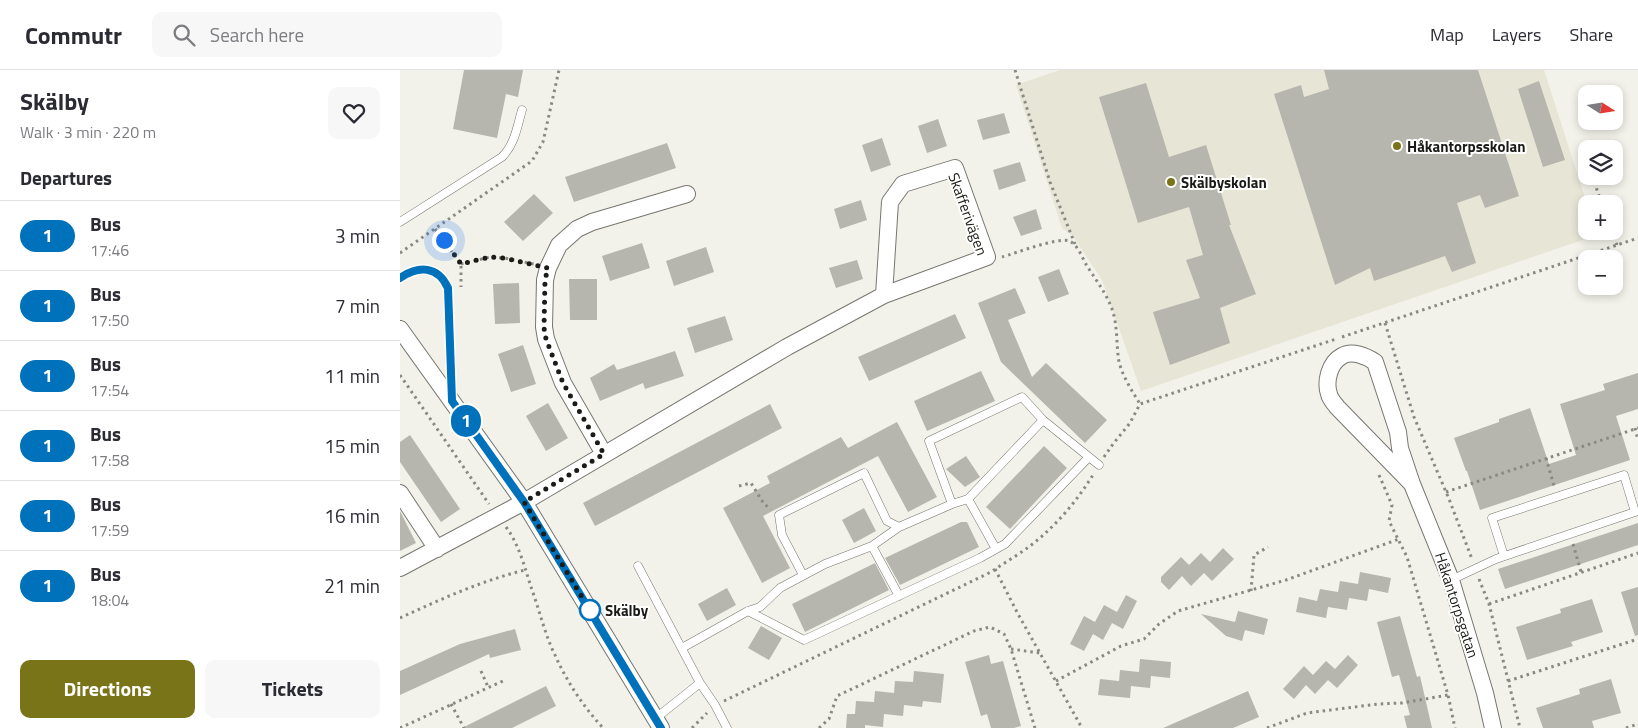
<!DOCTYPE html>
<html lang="en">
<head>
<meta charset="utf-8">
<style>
	:root { --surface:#fff; --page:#f7f7f7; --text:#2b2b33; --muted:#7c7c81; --line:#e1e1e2; --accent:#7a7418 }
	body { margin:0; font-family:"Titillium Web",sans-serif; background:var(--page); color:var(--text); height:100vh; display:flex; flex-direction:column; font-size:19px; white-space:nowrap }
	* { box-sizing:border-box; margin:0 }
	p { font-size:16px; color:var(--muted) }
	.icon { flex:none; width:28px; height:28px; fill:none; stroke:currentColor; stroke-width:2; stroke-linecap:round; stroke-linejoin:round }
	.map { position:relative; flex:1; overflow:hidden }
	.sheet { display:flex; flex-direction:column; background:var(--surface); width:400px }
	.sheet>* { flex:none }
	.badge { padding:0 10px; border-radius:16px; font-size:18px; line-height:32px }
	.needle { width:32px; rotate:102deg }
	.buttons { position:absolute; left:1178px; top:15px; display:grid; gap:10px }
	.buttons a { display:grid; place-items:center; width:45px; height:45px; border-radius:10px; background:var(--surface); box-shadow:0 2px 8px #0003; font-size:25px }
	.you { position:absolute; width:25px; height:25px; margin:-12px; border:4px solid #fff; border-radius:50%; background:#1a73e8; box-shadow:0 0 0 8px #1a73e833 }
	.map>.badge { position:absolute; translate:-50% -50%; box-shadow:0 0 0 2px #fff }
	h2 { padding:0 20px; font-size:19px; line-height:45px }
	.round { display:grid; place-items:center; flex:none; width:52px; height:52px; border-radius:10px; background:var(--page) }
	.summary { display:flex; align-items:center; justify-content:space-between; height:85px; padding:0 20px }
	h1 { font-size:24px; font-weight:700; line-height:38px }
	.action { display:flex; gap:10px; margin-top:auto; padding:10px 20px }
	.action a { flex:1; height:58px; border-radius:10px; background:var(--accent); color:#fff; font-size:20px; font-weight:700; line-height:58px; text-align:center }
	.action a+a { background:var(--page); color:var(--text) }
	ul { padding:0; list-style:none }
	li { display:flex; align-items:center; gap:15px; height:70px; padding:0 20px; border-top:1px solid var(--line) }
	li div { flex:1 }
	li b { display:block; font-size:19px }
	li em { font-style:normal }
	li .badge { min-width:55px; font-weight:700; text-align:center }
	header { display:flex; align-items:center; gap:30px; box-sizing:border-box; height:70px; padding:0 25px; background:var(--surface); border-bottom:1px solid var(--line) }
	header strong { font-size:24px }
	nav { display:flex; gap:28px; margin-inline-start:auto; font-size:18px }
	.search { width:350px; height:45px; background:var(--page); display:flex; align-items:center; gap:12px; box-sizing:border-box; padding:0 18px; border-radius:10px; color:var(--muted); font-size:19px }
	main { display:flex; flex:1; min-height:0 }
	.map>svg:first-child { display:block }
	.built { fill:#e6e5d6 }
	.building { fill:#b6b6ae }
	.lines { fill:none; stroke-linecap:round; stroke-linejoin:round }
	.lane-casing { stroke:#777770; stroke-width:9 }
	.street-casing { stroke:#777770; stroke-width:18 }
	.path { stroke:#898983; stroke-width:3; stroke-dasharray:2.5 4; stroke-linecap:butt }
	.lane { stroke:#fff; stroke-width:8 }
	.street { stroke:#fff; stroke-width:16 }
	.line-casing { stroke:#fff; stroke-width:11 }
	.line { stroke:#0072bc; stroke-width:8 }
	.walk { stroke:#1b1b18; stroke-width:5; stroke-dasharray:0 9 }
	.poi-dot { fill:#7a7418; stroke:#fffffe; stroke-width:2 }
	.stop-dot { fill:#fff; stroke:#0072bc; stroke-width:2.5 }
	.labels { text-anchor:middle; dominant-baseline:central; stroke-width:4; stroke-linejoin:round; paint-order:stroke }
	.poi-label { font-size:15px; font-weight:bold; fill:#1b1b18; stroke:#fffffe; text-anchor:start }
	.street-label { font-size:15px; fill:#1b1b18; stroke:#fffffe }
	.stop-label { font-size:15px; font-weight:bold; fill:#1b1b18; stroke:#fffffe; text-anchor:start }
</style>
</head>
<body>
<header>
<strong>Commutr</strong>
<div class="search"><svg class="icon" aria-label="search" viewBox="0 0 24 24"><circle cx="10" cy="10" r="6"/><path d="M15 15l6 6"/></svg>Search here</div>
<nav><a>Map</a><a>Layers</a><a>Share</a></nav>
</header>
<main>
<section class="sheet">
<div class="summary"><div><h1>Skälby</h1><p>Walk · 3 min · 220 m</p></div><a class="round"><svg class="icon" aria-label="heart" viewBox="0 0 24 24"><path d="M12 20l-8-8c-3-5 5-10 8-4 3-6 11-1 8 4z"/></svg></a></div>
<h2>Departures</h2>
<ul>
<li><span class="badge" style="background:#0072bc;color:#fff">1</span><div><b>Bus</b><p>17:46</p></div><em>3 min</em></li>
<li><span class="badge" style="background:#0072bc;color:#fff">1</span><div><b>Bus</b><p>17:50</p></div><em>7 min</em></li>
<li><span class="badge" style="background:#0072bc;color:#fff">1</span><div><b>Bus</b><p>17:54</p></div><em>11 min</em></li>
<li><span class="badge" style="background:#0072bc;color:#fff">1</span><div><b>Bus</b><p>17:58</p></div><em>15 min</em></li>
<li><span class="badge" style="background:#0072bc;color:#fff">1</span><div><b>Bus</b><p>17:59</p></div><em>16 min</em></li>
<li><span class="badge" style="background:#0072bc;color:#fff">1</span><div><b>Bus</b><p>18:04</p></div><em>21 min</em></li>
</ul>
<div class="action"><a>Directions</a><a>Tickets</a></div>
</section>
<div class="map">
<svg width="1238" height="658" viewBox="0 0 1238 658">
	<rect width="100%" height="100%" fill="#f2f2ea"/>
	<path class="built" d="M660 0H1144L1187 134 1186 161H1195L1197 165 741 321 702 210 673 166 662 158 616 15Z"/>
	<path class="building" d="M64 0H123L118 27 106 24 97 68 53 59Z
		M924 0H1078L1119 126 1085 138 1080 125 1057 133 1076 193 1052 202 1045 186 974 211 970 198 935 215 874 24 901 15 904 27 929 19Z
		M1139 11 1165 90 1143 97 1118 19Z
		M746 13 769 87 806 75 831 155H829L856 224 820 238 830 273 770 295 753 242 800 228 786 190 803 185 789 137 738 153 699 27Z
		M604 43 610 63 583 70 577 50Z
		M538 49 547 76 527 83 518 56Z
		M482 68 491 95 471 102 462 75Z
		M267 73 276 98 174 132 165 107Z
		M620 92 626 111 599 120 593 100Z
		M134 124 153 143 123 171 104 152Z
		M461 130 467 150 440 159 434 139Z
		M636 139 642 159 621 166 613 147Z
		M242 173 250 198 210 211 202 186Z
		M306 177 314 202 274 216 266 191Z
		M457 190 463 209 436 218 429 198Z
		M659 199 669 224 648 232 638 207Z
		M169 209H197V250H170Z
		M119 213 120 253 95 254 93 214Z
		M615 218 626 243 608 250 632 307 646 293 707 350 685 373 601 292 578 233Z
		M555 244 566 268 469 311 458 287Z
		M325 246 333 270 295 283 287 258Z
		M123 275 136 314 111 322 98 284Z
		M275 281 284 306 245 319 243 313 200 331 190 308 214 294 217 300Z
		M581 301 595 331 527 361 514 331Z
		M1238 303V339L1216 346 1230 390 1080 440 1067 401H1066L1054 368 1099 352V349L1130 338 1149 394 1176 385 1160 334 1205 320 1203 314Z
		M148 333 168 368 146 381 126 346Z
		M370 334 382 358 195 456 183 433Z
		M497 352 537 427 508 442 478 386 363 446 390 498 362 513 323 438 370 413 367 406 441 367 448 378Z
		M10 365 60 439 41 452 0 392V372Z
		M644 376 667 398 610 459 586 437Z
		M566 386 580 407 565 417 546 399Z
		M464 438 476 461 454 473 442 450Z
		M0 441 16 473 0 481Z
		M561 452H567L579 477 500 515 485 488Z
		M1238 453V475L1105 519 1098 499Z
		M823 478 834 489 812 511 804 503 791 516 782 506 769 520 761 512V507L781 487 789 495 801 483 810 492Z
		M475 493 489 520 405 562 392 534Z
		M960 502 991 508 988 523 969 519 967 531 949 528 947 540 928 537 926 548 896 542 899 527 917 531 920 519 938 522 940 511 958 514Z
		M1238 517V565L1235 566 1221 522Z
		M327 518 336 535 307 551 298 534Z
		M726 525 737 531 723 559 712 553 703 570 693 564 684 581 670 574 684 546 695 552 704 535 717 542Z
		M1192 529 1203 562 1171 572 1173 576 1127 590 1116 557 1161 543 1160 539Z
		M838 541 868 549 864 565 845 560 842 571 826 566 801 544 835 552Z
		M1000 546 1017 607 1020 606 1032 658H1007L1004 646 1010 645 999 605 992 607 981 567 977 552Z
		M361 556 382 568 369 590 348 578Z
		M115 559 121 580 90 588 89 584 0 625V601L60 574Z
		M589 585 591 594 603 591 621 656 614 658H591L587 644 581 646 565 592Z
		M948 585 958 595 937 618 928 610 915 624 906 615 894 629 883 619 904 596 913 605 926 591 935 599Z
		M740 589 771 592 770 608 751 606 750 618 731 616 730 628 698 625 700 609 719 611 720 600 739 602Z
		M514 601 544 604 541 633 523 631 522 637 504 635 503 646 484 644 483 657 465 655V658H446L447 644H455L456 631 474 632 475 621 494 623 495 611 513 612Z
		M1211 609 1221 643 1192 651 1194 658H1143L1136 638 1180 624 1179 619Z
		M146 616 156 636 112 658H62Z
		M848 621 859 647 833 658H763Z"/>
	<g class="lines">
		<defs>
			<path id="lane" d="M0 152 102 87C115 74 117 57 122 40
				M0 208C19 195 37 196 48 218L52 327
				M643 350 699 395
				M568 429 596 479
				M472 476 499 526
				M238 496 300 613 256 648
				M403 505 382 465 379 445 464 403 487 451 499 457
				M1051 510 1096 489 1235 442 1224 405 1092 448 1104 486
				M348 541 404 570 580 488 605 474 689 387
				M282 578 348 541 360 537 380 518 425 494 472 476 499 457 552 434 568 429 643 350 622 327 529 371 552 434
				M300 613 315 635 327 658"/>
			<path id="street" d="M0 259 124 432 261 658
				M204 384 163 313 146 269 144 257 145 210 148 198 159 175 177 159 192 152 287 124
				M1012 414 937 337C934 333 930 329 929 324 925 312 929 293 942 286 952 280 966 286 975 292L998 362 1000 378 1012 414 1051 510 1085 623 1093 658
				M0 423 37 479
				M0 498 124 432 387 277 484 225 490 132 503 114 555 98 587 187 484 225"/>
		</defs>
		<use href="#lane" class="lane-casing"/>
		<use href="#street" class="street-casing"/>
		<path class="path" d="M615 0 650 112 675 174
			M1185 87 1186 92
			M1192 106 1202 134
			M35 159 61 194V217
			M1211 161 1217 175
			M0 183 132 91 143 72 159 0
			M602 187C616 183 658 167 669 171 678 174 682 188 687 196 696 210 706 223 712 239 718 256 716 275 719 292 723 307 732 321 740 334
			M61 194 90 187 104 188 134 194
			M985 253 1014 347 1049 429 1072 489
			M942 267 1238 168
			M0 305 89 434
			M1235 358 1238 370
			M704 387 713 374 730 353 740 334 936 269
			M1146 388 1154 416
			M979 405 992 435 989 451 1007 487 1048 625 1055 658
			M339 416 351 413 364 434 371 439
			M1046 422 1238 358
			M106 457C120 476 125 499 132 520 140 542 145 565 155 585 167 612 183 636 203 658
			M1173 474 1181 502
			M595 499 618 544 682 658
			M1079 509 1089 534 1120 658
			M851 521 854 485 868 477
			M1089 534 1238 483
			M0 548C41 529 81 511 125 500
			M611 579 640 583
			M81 601 88 617
			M656 611 721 576 744 569 759 554 778 541 886 510 999 469
			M1108 611 1238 569
			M324 631 591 502C604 493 618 485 630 476 656 456 676 432 693 405
			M51 634 64 658
			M0 658 105 610
			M292 658 307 643
			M419 658 429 649 437 626 574 561 590 557 604 564 611 579 635 658
			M867 658 907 643 978 634 1002 633 1048 625
			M1226 658 1238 654"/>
		<use href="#lane" class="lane"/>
		<use href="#street" class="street"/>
	</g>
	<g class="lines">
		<defs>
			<path id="line" d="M0 208C19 195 38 196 48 218L52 331 124 432 261 658"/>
		</defs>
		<use href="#line" class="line-casing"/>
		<use href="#line" class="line"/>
		<path class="walk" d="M44 170 61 194 90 187 104 188 148 198 145 210 144 258 146 269 163 313 204 384 124 432 190 540"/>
	</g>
	<g class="poi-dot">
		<circle cx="997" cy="76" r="5"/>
		<circle cx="771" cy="112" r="5"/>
	</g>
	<circle class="stop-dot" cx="190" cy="540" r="10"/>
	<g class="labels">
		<g class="poi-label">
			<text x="1007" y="76">Håkantorpsskolan</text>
			<text x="781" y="112">Skälbyskolan</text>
		</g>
		<g class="street-label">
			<text transform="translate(568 144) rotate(70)">Skafferivägen</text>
			<text transform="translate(1057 535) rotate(72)">Håkantorpsgatan</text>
		</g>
		<g class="stop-label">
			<text x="205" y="540">Skälby</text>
		</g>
	</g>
</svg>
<div class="buttons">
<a><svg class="needle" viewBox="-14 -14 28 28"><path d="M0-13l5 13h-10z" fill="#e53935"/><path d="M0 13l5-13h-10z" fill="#7c7c81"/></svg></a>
<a><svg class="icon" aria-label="layers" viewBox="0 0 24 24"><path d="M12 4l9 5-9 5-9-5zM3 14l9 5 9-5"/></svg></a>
<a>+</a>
<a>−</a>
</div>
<div class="you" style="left:44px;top:170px"></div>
<b class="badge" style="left:66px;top:351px;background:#0072bc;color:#fff">1</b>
</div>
</main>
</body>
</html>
